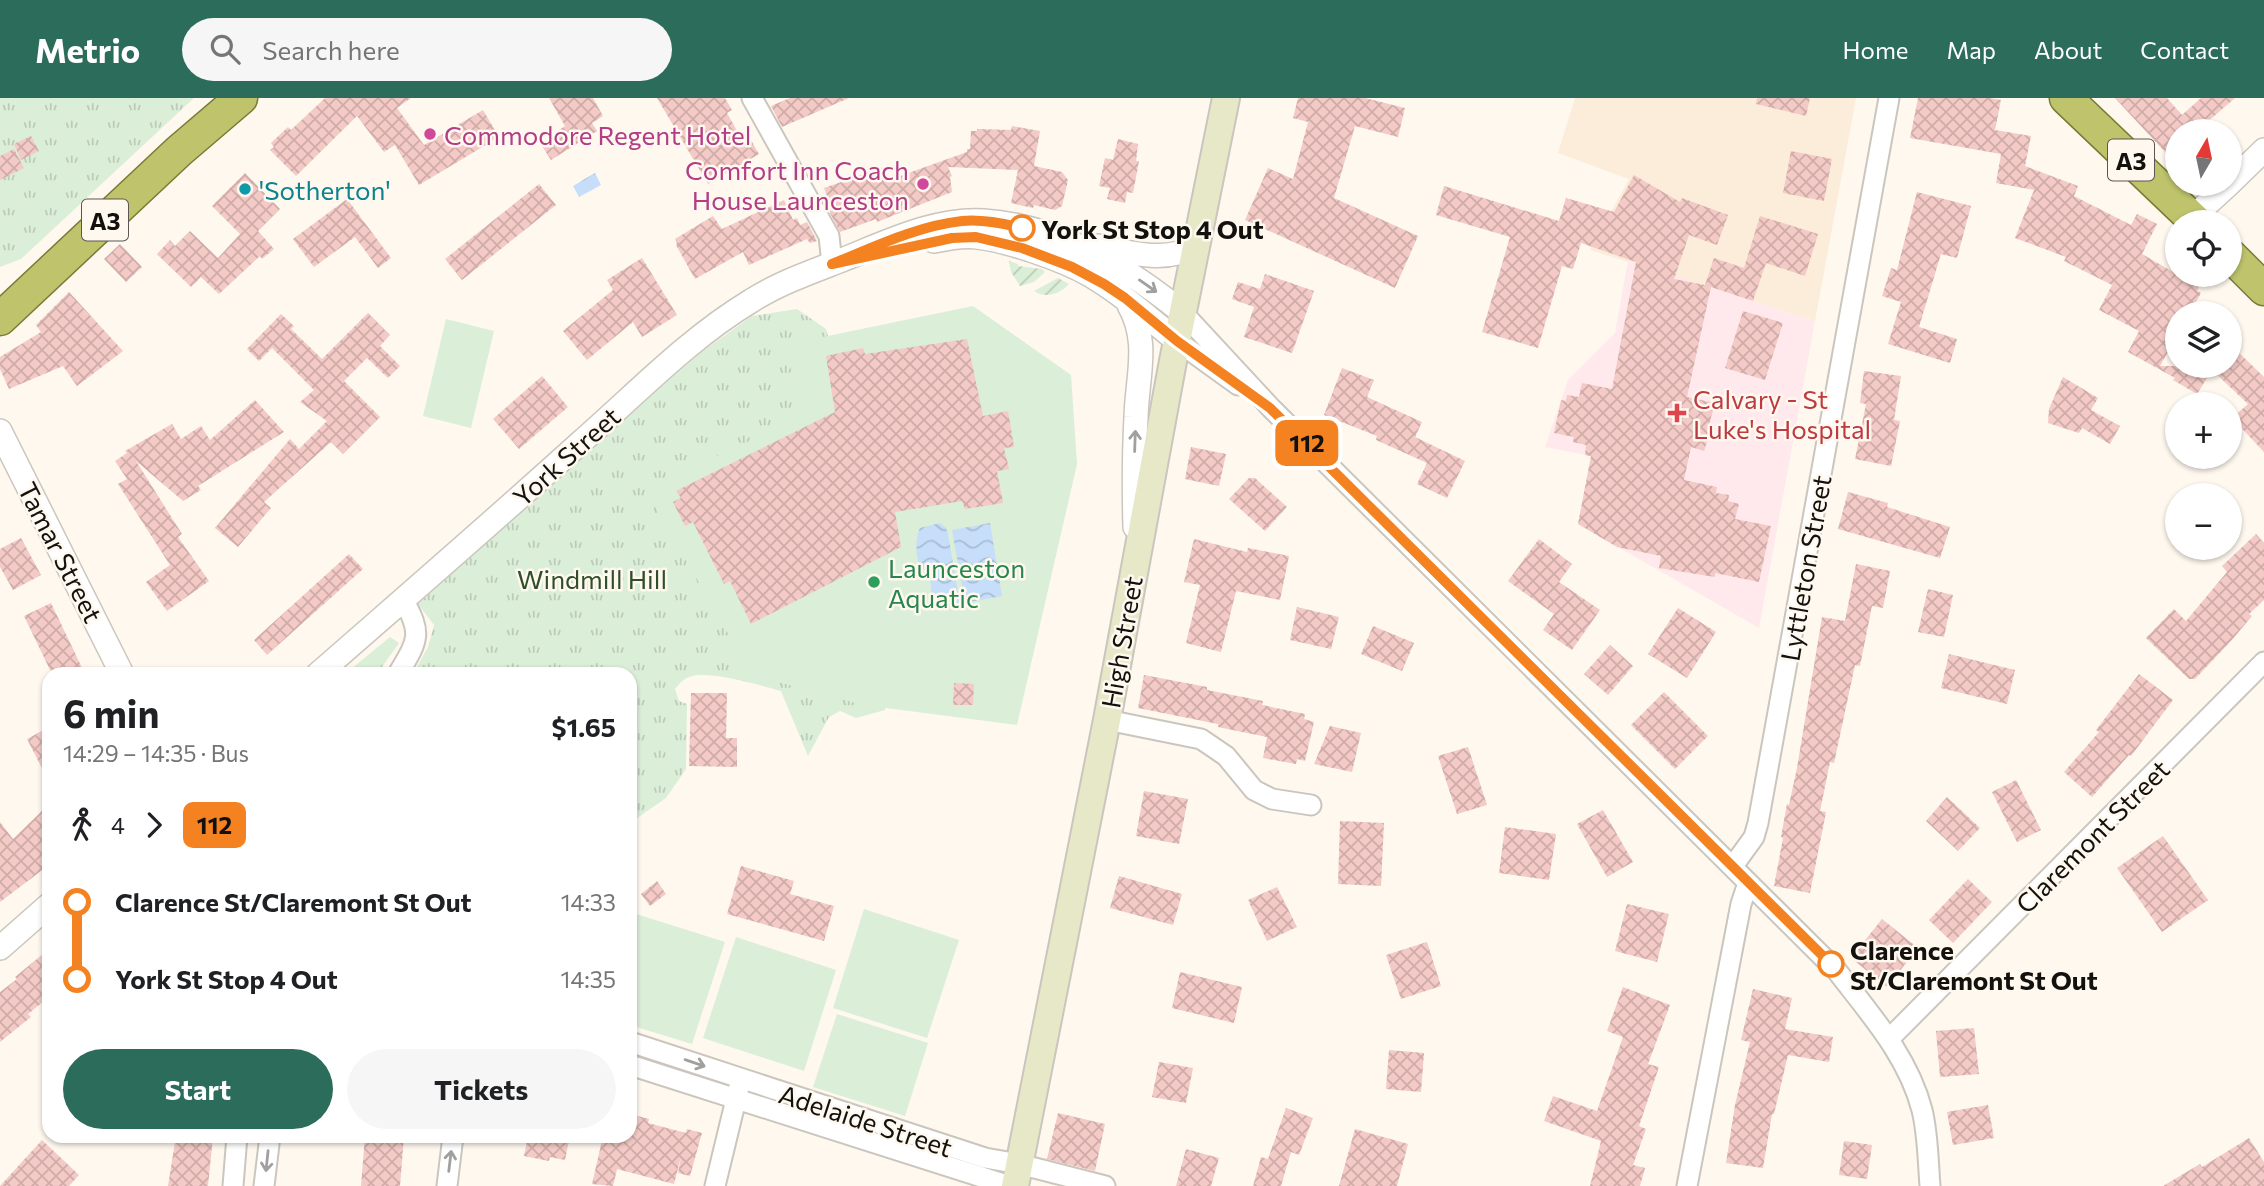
<!DOCTYPE html>
<html lang="en">
<head>
<meta charset="utf-8">
<style>
	:root { --surface:#fff; --page:#f6f6f6; --text:#202124; --muted:#757577; --accent:#2b6c5b }
	body { margin:0; font-family:Commissioner,sans-serif; background:var(--page); color:var(--text); height:100vh; display:flex; flex-direction:column; font-size:26px; white-space:nowrap }
	* { box-sizing:border-box; margin:0 }
	p { font-size:23px; color:var(--muted) }
	.icon { flex:none; width:38px; height:38px; fill:none; stroke:currentColor; stroke-width:2; stroke-linecap:round; stroke-linejoin:round }
	.map { position:relative; flex:1; overflow:hidden }
	.sheet { position:absolute; left:42px; top:569px; width:595px; height:476px; display:flex; flex-direction:column; background:var(--surface); border-radius:21px; box-shadow:0 2px 5px #0004 }
	.sheet>* { flex:none }
	.badge { padding:0 14px; border-radius:10px; font-size:24px; line-height:46px }
	.needle { width:46px; rotate:9deg }
	.fabs { position:absolute; left:2165px; top:21px; display:grid; gap:14px }
	.fabs a { display:grid; place-items:center; width:77px; height:77px; border-radius:50%; background:var(--surface); box-shadow:0 2px 5px #0004; font-size:35px }
	.map>.badge { position:absolute; translate:-50% -50%; box-shadow:0 0 0 4px #fff }
	.legs { display:flex; align-items:center; gap:10px; height:77px; padding:0 21px; font-size:23px }
	.legs p { margin-inline-start:auto }
	.summary { display:flex; align-items:center; justify-content:space-between; height:119px; padding:0 21px }
	h1 { font-size:38px; font-weight:700; line-height:52px }
	.cta { display:flex; gap:14px; margin-top:auto; padding:14px 21px }
	.cta a { flex:1; height:80px; border-radius:42px; background:var(--accent); color:#fff; font-size:28px; font-weight:700; line-height:80px; text-align:center }
	.cta a+a { background:var(--page); color:var(--text) }
	ul { padding:0 21px; list-style:none }
	li { display:flex; align-items:center; gap:24px; height:77px; font-size:26px }
	li i { display:grid; place-items:center; width:10px; height:100%; margin:0 9px; background:currentColor }
	li i::after { content:''; width:18px; height:18px; margin:-9px; border:5px solid; border-radius:50%; background:var(--surface) }
	li p { margin-inline-start:auto }
	li:first-child i { background:linear-gradient(#0000 50%,currentColor 0) }
	li:last-child i { background:linear-gradient(currentColor 50%,#0000 0) }
	header { display:flex; align-items:center; gap:42px; box-sizing:border-box; height:98px; padding:0 35px; background:var(--accent); color:#fff }
	header strong { font-size:33px }
	nav { display:flex; gap:38px; margin-inline-start:auto; font-size:24px }
	.search { width:490px; height:63px; background:var(--page); display:flex; align-items:center; gap:18px; box-sizing:border-box; padding:0 24px; border-radius:38px; color:var(--muted); font-size:26px }
	.map>svg:first-child { display:block }
	.education { fill:#fbedd9 }
	.medical { fill:#ffe9ec }
	.park { fill:url(#park-tufts) }
	.garden { fill:url(#garden-furrows) }
	.pitch { fill:#dbeed7 }
	.water { fill:url(#water-waves) }
	.building { fill:url(#building-cross-hatch) }
	.lines { fill:none; stroke-linecap:round; stroke-linejoin:round }
	.minor-casing { stroke:#cbc6bd; stroke-width:23 }
	.tertiary-casing { stroke:#cbc6bd; stroke-width:26 }
	.secondary-casing { stroke:#cbc6bd; stroke-width:30 }
	.trunk-casing { stroke:#777b34; stroke-width:35 }
	.minor { stroke:#fff; stroke-width:19 }
	.tertiary { stroke:#fff; stroke-width:23 }
	.secondary { stroke:#e6e8c8; stroke-width:26 }
	.trunk { stroke:#bec36c; stroke-width:32 }
	.oneway { stroke:#a1a09f }
	.line-1-casing { stroke:#fff; stroke-width:16 }
	.line-1 { stroke:#f58220; stroke-width:10 }
	.hotel-dot { fill:#d1479c; stroke:#fef8ef; stroke-width:2.5 }
	.culture-dot { fill:#0f9aa8; stroke:#fef8ef; stroke-width:2.5 }
	.stop-1-dot { fill:#fff; stroke:#f58220; stroke-width:3.5 }
	.health-dot { fill:#e0444e; stroke:#fef8ef; stroke-width:2.5 }
	.leisure-dot { fill:#2e9e5b; stroke:#fef8ef; stroke-width:2.5 }
	.labels { text-anchor:middle; dominant-baseline:central; stroke-width:5; stroke-linejoin:round; paint-order:stroke }
	.shield { fill:#fef8ef; stroke:#5a5652; stroke-width:2 }
	.shield-label { font-size:24px; font-weight:bold; fill:#13110e }
	.hotel-label { font-size:26px; fill:#b23c85; stroke:#fef8ef; text-anchor:start }
	.culture-label { font-size:26px; fill:#0d838f; stroke:#fef8ef; text-anchor:start }
	.stop-label { font-size:26px; font-weight:bold; fill:#13110e; stroke:#fef8ef; text-anchor:start }
	.health-label { font-size:26px; fill:#be3a42; stroke:#fef8ef; text-anchor:start }
	.street-label { font-size:26px; fill:#13110e; stroke:#fef8ef }
	.leisure-label { font-size:26px; fill:#27864d; stroke:#fef8ef; text-anchor:start }
	.park-label { font-size:26px; fill:#2e4f27; stroke:#fef8ef }
</style>
</head>
<body>
<header>
<strong>Metrio</strong>
<div class="search"><svg class="icon" aria-label="search" viewBox="0 0 24 24"><circle cx="10" cy="10" r="6"/><path d="M15 15l6 6"/></svg>Search here</div>
<nav><a>Home</a><a>Map</a><a>About</a><a>Contact</a></nav>
</header>
<div class="map">
<svg width="2264" height="1088" viewBox="0 0 2264 1088">
	<defs>
		<pattern id="park-tufts" width="24" height="20" patternUnits="userSpaceOnUse" patternTransform="scale(1.75)"><rect width="24" height="20" fill="#dbeed7"/><path d="M3 7l-1-3M5 7V3M7 7l1-3M15 17l-1-3M17 17v-4M19 17l1-3" fill="none" stroke="#bbcbb7"/></pattern>
		<pattern id="garden-furrows" width="10" height="10" patternUnits="userSpaceOnUse" patternTransform="scale(1.75)"><rect width="10" height="10" fill="#dbeed7"/><path d="M-1 1l2-2M0 10L10 0M9 11l2-2" fill="none" stroke="#bbcbb7"/></pattern>
		<pattern id="water-waves" width="16" height="10" patternUnits="userSpaceOnUse" patternTransform="scale(1.75)"><rect width="16" height="10" fill="#c6defa"/><path d="M0 5q4-4 8 0t8 0" fill="none" stroke="#a9bdd5"/></pattern>
		<pattern id="building-cross-hatch" width="8" height="8" patternUnits="userSpaceOnUse" patternTransform="scale(1.75)"><rect width="8" height="8" fill="#f3cac5"/><path d="M0 0l8 8M0 8l8-8" fill="none" stroke="#cfaca8"/></pattern>
	</defs>
	<rect width="100%" height="100%" fill="#fef8ef"/>
	<path class="education" d="M1575 0H1856L1815 223 1590 152 1629 81 1558 55Z"/>
	<path class="medical" d="M1628 163 1815 223 1759 530 1578 426 1591 358 1545 349 1568 282 1615 235Z"/>
	<path class="park" d="M0 0H194L21 161 0 169Z
		M797 211 826 231 832 253 887 595 885 612 856 620 840 613 829 619 808 658 781 593C760 587 712 573 692 578 684 580 680 585 675 591L679 603 687 606 686 671 666 700 630 725V576H413L428 549 434 527 418 506 657 291 699 256 752 218Z
		M390 539 399 545 377 576H345Z"/>
	<path class="garden" d="M1009 163 1018 166V168L1042 171 1045 174 1034 184 1020 188 1011 174Z
		M1058 180 1069 186C1060 196 1045 201 1034 193Z"/>
	<path class="pitch" d="M973 208 1071 277 1077 366 1017 627 863 607 752 577 645 391 804 318 784 247Z
		M446 221 494 233 471 330 423 318Z
		M864 811 959 842 927 940 833 910Z
		M630 814 725 844 692 946 630 927Z
		M736 839 836 872 804 973 703 940Z
		M837 916 928 945 905 1018 813 989Z"/>
	<path class="water" d="M595 75 601 87 579 99 573 88Z
		M940 425 946 430 948 436 960 506 935 510 932 504 930 478C927 474 921 470 919 465 915 456 916 438 920 430Z
		M990 425 1002 498 965 505 952 432Z"/>
	<path class="building" d="M325 0H411L397 10 424 47 483 12 499 39 419 87 395 47 384 54 357 18 296 78 270 52 274 49 271 45 288 29 291 32Z
		M549 0H593L603 18 592 25 597 33 551 62 542 48 549 43 547 40 565 28Z
		M657 0H725L732 12 727 15 741 40 748 37 759 56 708 86Z
		M790 0H849L782 29 771 8Z
		M1298 0H1365L1405 10 1398 39 1355 28 1334 100 1418 138 1395 190 1245 122 1268 70 1293 81 1308 24 1293 20Z
		M1757 0H1810L1806 18 1756 6Z
		M1918 0H1990L2001 2 1995 32 2031 38 2025 68 2078 88 2074 98 2131 127 2137 116 2157 126 2142 156 2199 189 2197 193 2201 195 2190 215H2177V238L2160 268H2230V246L2264 279V354L2232 320 2248 306 2212 272 2197 296 2173 282 2175 280 2128 254 2139 233 2099 212 2112 187 2064 163 2066 159 2015 140 2034 92 1996 85 2001 56 1910 40Z
		M2115 0H2167L2182 17 2201 0H2235L2197 33H2177V67Z
		M1012 28 1040 33 1034 68 1062 74 1068 82 1062 108 1055 112 1034 107 1033 110 1011 105 1018 72 948 69 952 78 950 79 952 94 877 124 876 121 840 134 829 113 832 112 824 90 884 69 889 82 967 54V51H970L971 33H977V31L1011 32Z
		M31 38 39 53 21 62 14 46Z
		M1118 41 1138 46 1136 63H1139L1133 95 1127 94 1125 105 1107 101 1110 90 1099 88 1105 60 1113 62Z
		M14 51 24 70 0 82V58Z
		M1791 53 1832 61 1824 103 1783 95Z
		M245 75 280 111 258 133 274 151 262 161 260 158 219 196 201 179 191 189 157 156 170 142 175 148 190 133 218 160 240 136 212 108Z
		M1634 77 1680 104 1682 100 1728 117 1717 147 1689 137 1674 181 1705 187 1714 160 1744 170 1760 118 1818 136 1805 178 1766 165 1753 203 1711 189 1687 299 1715 305 1707 334 1710 335 1704 353 1691 349 1684 382 1717 389 1716 395 1729 397 1728 403 1739 406 1735 421 1771 428 1759 484 1715 475V479L1659 470 1661 458 1617 449 1578 426 1591 358 1585 357 1586 347 1573 344 1574 339 1554 335 1561 302 1566 303 1567 297 1579 299 1582 285 1612 291 1636 164 1581 145 1573 171 1562 168 1538 250 1482 234 1510 139 1436 117 1444 88 1559 123 1566 100 1614 114Z
		M539 86 556 107 462 182 445 161Z
		M1917 94 1971 108 1957 160 1941 156 1919 229 1957 241 1950 265 1888 246 1901 204 1882 198 1891 170 1897 172Z
		M347 101 391 160 378 170 355 139 314 169 293 141Z
		M784 102 793 122 797 120 800 127 807 124 817 143 810 145 807 141 749 167 743 154 695 181 676 147 677 145 675 141 713 118 722 131Z
		M120 146 142 169 126 184 104 161Z
		M642 160 677 217 642 239 633 224 587 262 563 233 613 192 607 182Z
		M1265 176 1314 193 1292 255 1244 239 1254 209 1232 201 1238 184 1260 191Z
		M69 194 123 253 77 288 63 268 9 291 0 271V259L41 234 36 227Z
		M1743 213 1783 225 1765 282 1725 270Z
		M368 215 390 237 380 248 400 268 388 280 367 260 344 283 380 319 343 356 331 344 264 404 271 410 238 449 215 430 290 341 299 351 327 323 300 304 314 292 272 250 259 263 247 251 281 216 294 228 291 231 322 261Z
		M967 241 983 318 1008 313 1014 349 1004 350 1009 371 997 373 1003 405 965 411 962 403 895 414 901 449 751 526 730 483 724 486 693 424 685 428 673 404 681 400 676 393 835 314 826 258 863 250 865 256Z
		M1342 270 1374 282 1367 299 1422 324 1415 339 1465 363 1447 400 1417 386 1427 365 1376 342 1377 338 1324 317Z
		M1864 273 1901 278 1894 322 1900 323 1891 368 1855 361 1866 306 1860 305Z
		M542 278 568 309 519 351 493 321Z
		M2063 279 2098 300 2091 312 2120 328 2110 346 2082 330 2079 335 2048 325 2049 311Z
		M255 302 284 334 198 388 201 392 183 403 136 363 182 436 178 439 209 483 167 513 146 484 170 467 118 386 127 381 115 363 127 355 125 353 172 326 181 341 201 328 210 342Z
		M1191 349 1226 356 1219 388 1185 381Z
		M1249 380H1255L1287 409 1265 433 1229 401Z
		M1848 394 1888 405 1887 409 1950 429 1940 460 1838 431Z
		M2256 436 2264 445V502L2249 516 2252 518 2231 543 2195 581H2189L2146 540 2174 511 2186 523 2227 474 2222 468Z
		M21 440 41 477 13 492 0 469V451Z
		M1194 441 1247 454 1248 450 1289 458 1280 502 1236 493 1221 554 1186 545 1200 487 1184 484Z
		M1539 441 1572 466 1559 484 1600 512 1572 552 1543 532 1554 516 1508 483Z
		M349 456 363 471 267 557 254 542Z
		M1856 466 1890 473 1883 510 1872 508 1860 568 1855 567 1834 665 1830 664 1820 713 1826 714 1810 795 1774 788 1783 740 1781 739 1787 706 1789 707 1797 670 1822 519 1845 523Z
		M1928 491 1953 497 1944 539 1918 534Z
		M51 505 85 576H52L24 518Z
		M1297 509 1339 519 1331 551 1290 542Z
		M1678 510 1716 534 1687 580 1648 556Z
		M1373 528 1414 545 1402 573 1361 556Z
		M1610 547 1633 568 1608 597 1584 576Z
		M1949 556 2015 572 2007 606 1941 590Z
		M2139 576 2173 602 2131 658 2129 657 2092 699 2064 674 2099 634 2096 632Z
		M1144 577 1207 589V592L1263 603 1262 607 1305 616 1304 621 1314 624 1305 663 1297 661 1296 666 1263 660 1267 639 1218 629V626L1138 610Z
		M954 585 974 586 973 607H953Z
		M1664 594 1708 638 1675 671 1631 627Z
		M691 595H727L726 640H737V669L689 668Z
		M1330 628 1361 635 1352 674 1314 666Z
		M49 629V684L27 641Z
		M1468 649 1487 707 1457 716 1438 658Z
		M2016 682 2041 732 2017 744 1992 694Z
		M1144 693 1188 701 1179 746 1136 738Z
		M1947 699 1980 730 1958 753 1926 723Z
		M49 706V767L0 804V724L13 741Z
		M1603 712 1633 764 1607 779 1577 726Z
		M1340 723 1384 725 1381 788 1338 786Z
		M1505 729 1556 736 1549 782 1499 775Z
		M2163 738 2208 802 2162 834 2117 770Z
		M741 768 794 783 790 796 834 808 824 843 727 816Z
		M1119 778 1182 796 1173 827 1110 810Z
		M1968 781 1992 804 1953 845 1929 822Z
		M657 783 666 796 650 808 641 796Z
		M1277 789 1297 829 1267 843 1248 802Z
		M1627 806 1669 816 1657 864 1615 853Z
		M1882 821 1918 850 1887 889 1851 860Z
		M1427 844 1441 888 1401 901 1386 857Z
		M49 851V899L28 916 31 919 0 944V894L17 881 15 879Z
		M1180 874 1242 889 1234 925 1172 910Z
		M1623 889 1670 907 1648 966 1659 969 1639 1028 1646 1031 1633 1067 1645 1070 1640 1088H1590L1601 1043 1544 1023 1553 998 1597 1013 1623 939 1607 933Z
		M1753 891 1792 900 1785 931 1833 939 1829 964 1788 957 1774 1016H1772L1763 1070 1726 1065 1735 1007 1750 944 1741 942Z
		M1974 930 1979 976 1940 979 1936 933Z
		M1389 952 1424 955 1421 994 1386 991Z
		M1159 964 1193 970 1186 1005 1152 999Z
		M1988 1007 1994 1040 1953 1047 1947 1014Z
		M1286 1010 1313 1020 1299 1057 1291 1054 1281 1088H1253L1261 1059 1268 1061Z
		M1058 1015 1105 1026 1095 1073 1047 1061Z
		M634 1017 649 1021 648 1025 686 1035 687 1031 702 1035 690 1078 678 1075 681 1059 674 1086 617 1071 613 1088 592 1086 603 1038H630Z
		M1355 1031 1408 1046 1397 1088H1339Z
		M176 1038H213L208 1088H168Z
		M365 1038H404L400 1088H361Z
		M528 1038H570L565 1062 550 1059 549 1063 524 1058Z
		M2249 1040 2264 1064V1088H2163L2200 1066 2202 1069Z
		M42 1042 79 1077 69 1088H0Z
		M1844 1043 1872 1047 1867 1081 1839 1077Z
		M1186 1051 1219 1060 1211 1088H1176Z"/>
	<g class="lines">
		<defs>
			<path id="minor" d="M752 0 829 138 832 166
				M1183 215 1271 310 1837 873C1870 916 1908 958 1922 1012 1928 1036 1928 1063 1930 1088
				M1177 243 1238 287
				M398 576C418 542 423 537 403 501
				M1107 622 1201 641 1226 658 1254 692 1272 701 1311 707
				M1733 768 1754 739 1758 725 1889 0
				M1889 941 2264 564
				M630 944 985 1060 1019 1066 1105 1088
				M630 967 1010 1088
				M233 1088 237 1038
				M264 1088 270 1038
				M447 1088 453 1038
				M715 1088 739 989
				M1687 1088 1741 806 1748 785"/>
			<path id="tertiary" d="M2230 85 2264 52
				M2192 120 2229 86
				M934 143C948 140 963 137 977 139 1009 143 1062 161 1090 177 1122 196 1149 220 1177 243
				M1098 148C1132 155 1166 166 1197 147
				M1129 207C1150 244 1137 279 1136 319 1134 356 1134 392 1135 429
				M0 333 122 576
				M318 576C406 499 494 423 580 345 635 297 688 241 751 203 779 185 811 174 842 162 887 144 935 120 984 123 1058 128 1127 169 1183 215
				M0 850 49 807"/>
			<path id="secondary" d="M1015 1088 1107 622 1173 263 1226 0"/>
			<path id="trunk" d="M2066 0 2196 124
				M2230 157 2264 191
				M0 221 179 53 241 0"/>
		</defs>
		<use href="#minor" class="minor-casing"/>
		<use href="#tertiary" class="tertiary-casing"/>
		<use href="#secondary" class="secondary-casing"/>
		<use href="#trunk" class="trunk-casing"/>
		<use href="#minor" class="minor"/>
		<use href="#tertiary" class="tertiary"/>
		<use href="#secondary" class="secondary"/>
		<use href="#trunk" class="trunk"/>
	</g>
	<defs><path id="oneway-shaft" d="M-6 0H5M1.5-3L5.5 0L1.5 3" fill="none" stroke-width="1.6" stroke-linecap="round" stroke-linejoin="round" transform="scale(1.75)"/></defs>
	<g class="oneway">
		<use href="#oneway-shaft" transform="translate(1148 188) rotate(35)"/>
		<use href="#oneway-shaft" transform="translate(1135 343) rotate(-88)"/>
		<use href="#oneway-shaft" transform="translate(695 965) rotate(19)"/>
		<use href="#oneway-shaft" transform="translate(267 1063) rotate(96)"/>
		<use href="#oneway-shaft" transform="translate(450 1063) rotate(-83)"/>
	</g>
	<g class="lines">
		<defs>
			<path id="line-1" d="M1022 130C1002 125 982 121 962 123 917 128 874 149 832 166L952 140 976 139 1022 150 1072 169 1104 186 1125 200 1177 243 1270 310 1831 866"/>
		</defs>
		<use href="#line-1" class="line-1-casing"/>
		<use href="#line-1" class="line-1"/>
	</g>
	<g class="hotel-dot">
		<circle cx="430" cy="36" r="7"/>
		<circle cx="923" cy="86" r="7"/>
	</g>
	<circle class="culture-dot" cx="245" cy="91" r="7"/>
	<g class="stop-1-dot">
		<circle cx="1022" cy="130" r="12"/>
		<circle cx="1831" cy="866" r="12"/>
	</g>
	<path class="health-dot" d="M1673.5 304.5h7v7h7v7h-7v7h-7v-7h-7v-7h7z"/>
	<circle class="leisure-dot" cx="874" cy="484" r="7"/>
	<g class="labels">
		<g class="shield">
			<rect x="2108" y="41.5" width="46" height="41" rx="5"/>
			<rect x="82" y="101.5" width="46" height="41" rx="5"/>
		</g>
		<g class="shield-label">
			<text x="2131" y="62">A3</text>
			<text x="105" y="122">A3</text>
		</g>
		<g class="hotel-label">
			<text x="444" y="36">Commodore Regent Hotel</text>
			<text x="909" y="71" text-anchor="end">Comfort Inn Coach<tspan x="909" dy="30">House Launceston</tspan></text>
		</g>
		<g class="culture-label">
			<text x="259" y="91">'Sotherton'</text>
		</g>
		<g class="stop-label">
			<text x="1041" y="130">York St Stop 4 Out</text>
			<text x="1850" y="851">Clarence<tspan x="1850" dy="30">St/Claremont St Out</tspan></text>
		</g>
		<g class="health-label">
			<text x="1693" y="300">Calvary - St<tspan x="1693" dy="30">Luke's Hospital</tspan></text>
		</g>
		<g class="street-label">
			<text transform="translate(566 358) rotate(-42)">York Street</text>
			<text transform="translate(61 454) rotate(63)">Tamar Street</text>
			<text transform="translate(1805 470) rotate(-80)">Lyttleton Street</text>
			<text transform="translate(1121 544) rotate(-80)">High Street</text>
			<text transform="translate(2092 738) rotate(-45)">Claremont Street</text>
			<text transform="translate(866 1022) rotate(18)">Adelaide Street</text>
		</g>
		<g class="leisure-label">
			<text x="888" y="469">Launceston<tspan x="888" dy="30">Aquatic</tspan></text>
		</g>
		<g class="park-label">
			<text x="592" y="480">Windmill Hill</text>
		</g>
	</g>
</svg>
<div class="fabs">
<a><svg class="needle" viewBox="-14 -14 28 28"><path d="M0-13l5 13h-10z" fill="#e53935"/><path d="M0 13l5-13h-10z" fill="#757577"/></svg></a>
<a><svg class="icon" aria-label="locate" viewBox="0 0 24 24"><circle cx="12" cy="12" r="6"/><path d="M12 2v4M12 18v4M2 12h4M18 12h4"/></svg></a>
<a><svg class="icon" aria-label="layers" viewBox="0 0 24 24"><path d="M12 4l9 5-9 5-9-5zM3 14l9 5 9-5"/></svg></a>
<a>+</a>
<a>−</a>
</div>
<b class="badge" style="left:1307px;top:345px;background:#f58220;color:#111">112</b>
<section class="sheet">
<div class="summary"><div><h1>6 min</h1><p>14:29 – 14:35 · Bus</p></div><b>$1.65</b></div>
<div class="legs"><svg class="icon" aria-label="walk" viewBox="0 0 24 24"><circle cx="13" cy="4" r="2"/><path d="M13 8l-2 6 4 7M11 14l-3 7M7 12l3-4h3l4 4"/></svg>4<svg class="icon" aria-label="forward" viewBox="0 0 24 24"><path d="M9 5l7 7-7 7"/></svg><b class="badge" style="background:#f58220;color:#111">112</b></div>
<ul>
<li><i style="color:#f58220"></i><b>Clarence St/Claremont St Out</b><p>14:33</p></li>
<li><i style="color:#f58220"></i><b>York St Stop 4 Out</b><p>14:35</p></li>
</ul>
<div class="cta"><a>Start</a><a>Tickets</a></div>
</section>
</div>
</body>
</html>
